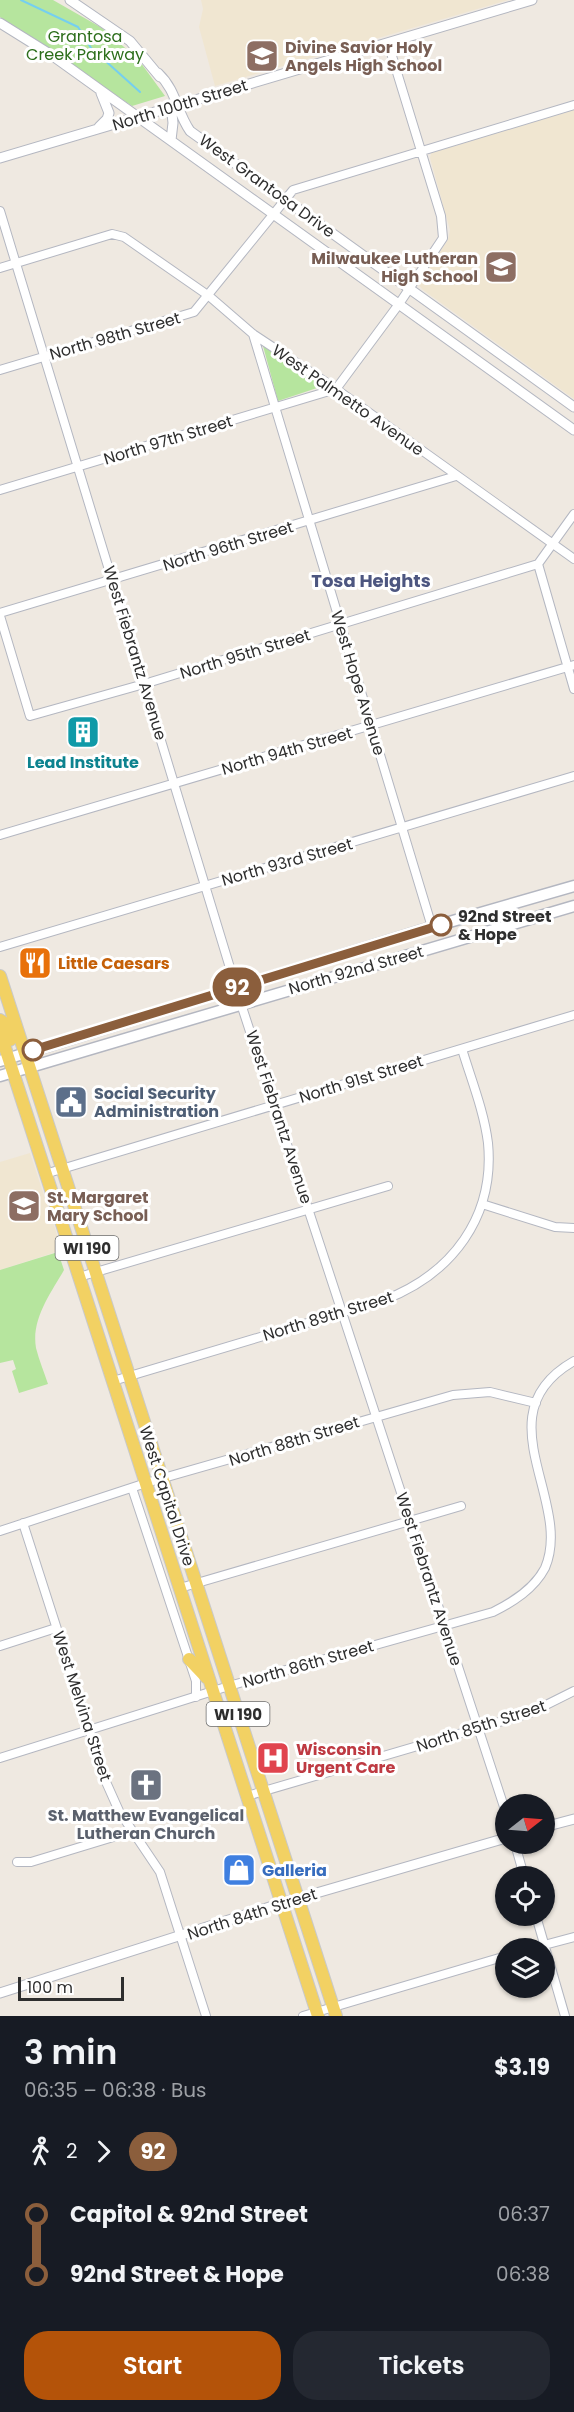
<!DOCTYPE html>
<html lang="en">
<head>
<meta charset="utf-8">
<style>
	:root { --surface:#171b24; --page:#242831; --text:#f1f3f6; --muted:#9ea1a6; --accent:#b45309 }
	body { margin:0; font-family:Poppins,sans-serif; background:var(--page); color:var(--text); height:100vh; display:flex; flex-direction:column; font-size:22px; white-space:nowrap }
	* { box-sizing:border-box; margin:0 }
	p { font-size:20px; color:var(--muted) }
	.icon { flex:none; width:33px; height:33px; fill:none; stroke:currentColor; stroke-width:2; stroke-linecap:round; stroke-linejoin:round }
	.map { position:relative; height:2016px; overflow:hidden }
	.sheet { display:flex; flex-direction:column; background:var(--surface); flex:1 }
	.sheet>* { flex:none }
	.badge { padding:0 12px; border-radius:20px; font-size:21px; line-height:39px }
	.needle { width:39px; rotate:73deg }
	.buttons { position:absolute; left:495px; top:1794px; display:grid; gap:12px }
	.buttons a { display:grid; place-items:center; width:60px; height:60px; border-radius:50%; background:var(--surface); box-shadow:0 2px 4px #0004; font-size:30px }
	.scale { position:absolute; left:18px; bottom:15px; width:106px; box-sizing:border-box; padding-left:6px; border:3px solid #2e2e2e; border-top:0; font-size:16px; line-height:21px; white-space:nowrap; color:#2e2e2e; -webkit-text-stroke:4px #fff; paint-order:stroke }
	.map>.badge { position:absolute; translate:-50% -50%; box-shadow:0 0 0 3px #fff }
	.legs { display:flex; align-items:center; gap:9px; height:66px; padding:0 24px; font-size:20px }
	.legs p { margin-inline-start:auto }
	.headline { display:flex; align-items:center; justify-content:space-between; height:102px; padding:0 24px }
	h1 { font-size:33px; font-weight:600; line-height:45px }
	.primary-button { display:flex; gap:12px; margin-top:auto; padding:12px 24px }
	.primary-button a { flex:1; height:69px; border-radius:24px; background:var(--accent); color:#fff; font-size:24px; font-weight:600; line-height:69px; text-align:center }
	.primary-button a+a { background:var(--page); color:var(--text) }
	ul { padding:0 24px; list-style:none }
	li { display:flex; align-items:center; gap:21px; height:60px; font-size:22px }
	li i { display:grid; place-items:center; width:9px; height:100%; margin:0 8px; background:currentColor }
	li i::after { content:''; width:15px; height:15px; margin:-8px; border:4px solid; border-radius:50%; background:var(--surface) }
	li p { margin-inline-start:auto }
	li:first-child i { background:linear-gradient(#0000 50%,currentColor 0) }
	li:last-child i { background:linear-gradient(currentColor 50%,#0000 0) }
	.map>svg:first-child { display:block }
	.education { fill:#f0e6d1 }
	.green { fill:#b6e59e }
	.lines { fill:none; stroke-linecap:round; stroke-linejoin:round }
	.stream { stroke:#75cff0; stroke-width:2 }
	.minor-casing { stroke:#b4b7c1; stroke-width:10 }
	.tertiary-casing { stroke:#b4b7c1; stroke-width:11 }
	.secondary-casing { stroke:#b4b7c1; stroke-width:13 }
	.primary-casing { stroke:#c9c9c9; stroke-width:14 }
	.minor { stroke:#fff; stroke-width:8 }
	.tertiary { stroke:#fff; stroke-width:9 }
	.secondary { stroke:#fff; stroke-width:10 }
	.primary { stroke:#f2d163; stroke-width:12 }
	.line-1-casing { stroke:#fff; stroke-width:14 }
	.line-1 { stroke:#8b5e3c; stroke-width:9 }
	.stop-1-dot { fill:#fff; stroke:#8b5e3c; stroke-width:3 }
	.labels { text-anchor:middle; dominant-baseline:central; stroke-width:6; stroke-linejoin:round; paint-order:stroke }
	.shield { fill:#fff; stroke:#6d6d6d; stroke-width:1.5 }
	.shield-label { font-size:15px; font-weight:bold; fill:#2e2e2e }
	.park-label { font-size:16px; fill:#2c6e1b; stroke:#fff }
	.education-label { font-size:16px; font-weight:bold; fill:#785e54; stroke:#fff; text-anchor:start }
	.street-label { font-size:16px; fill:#2e2e2e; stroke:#fff }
	.culture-label { font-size:16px; font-weight:bold; fill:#0d838f; stroke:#fff }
	.stop-label { font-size:16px; font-weight:bold; fill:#2e2e2e; stroke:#fff; text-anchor:start }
	.food-label { font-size:16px; font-weight:bold; fill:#c56008; stroke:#fff; text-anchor:start }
	.service-label { font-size:16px; font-weight:bold; fill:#4e5e75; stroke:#fff; text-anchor:start }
	.health-label { font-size:16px; font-weight:bold; fill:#be3a42; stroke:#fff; text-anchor:start }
	.worship-label { font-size:16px; font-weight:bold; fill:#5b616d; stroke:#fff }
	.shop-label { font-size:16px; font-weight:bold; fill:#366cbe; stroke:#fff; text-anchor:start }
	.neighbourhood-label { font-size:18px; font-weight:bold; fill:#4d5680; stroke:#fff }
</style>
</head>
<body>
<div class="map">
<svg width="574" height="2016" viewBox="0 0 574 2016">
	<rect width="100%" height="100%" fill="#efe9e1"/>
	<path class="education" d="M201 0H508L215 86 199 27 203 9Z
		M574 110V399L423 290 418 284 448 240 450 230 430 158 431 153Z
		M30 1153 62 1250 0 1270V1162Z"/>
	<path class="green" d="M0 0H53L102 28 138 59 165 96 132 106 0 17Z
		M263 346 323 386 278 401Z
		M58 1252 64 1270C51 1293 31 1319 36 1348 39 1360 44 1372 48 1384L19 1393 12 1371 16 1369 13 1360 0 1363V1270Z"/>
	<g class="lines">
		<path class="stream" d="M21 0 78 27 91 48 140 92"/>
		<defs>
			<path id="minor" d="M0 211 241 1004 506 1813
				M0 268 112 234 124 237 209 296 253 334 336 389 574 559
				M253 334 432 927
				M0 370 194 312 293 190 574 105
				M0 490 336 389 399 304 443 238 441 216 388 43
				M538 564 574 689
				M0 613 456 476
				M0 616 30 716 144 684 538 564 574 514
				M0 835 574 665
				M0 947 574 776
				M45 1174 574 1015
				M482 1204 555 1227 574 1228
				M79 1277 388 1186
				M113 1381 384 1300C452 1274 495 1217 488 1143 484 1111 471 1079 462 1049
				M132 1488 196 1681V1697
				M23 1523 106 1782 119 1811 160 1872 206 2016
				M0 1531 146 1483 453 1395 490 1392 536 1403
				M180 1588 461 1506
				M0 1646 56 1628
				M0 1758 229 1686 493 1612C513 1602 534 1589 545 1568 574 1501 481 1414 574 1361
				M247 1796 530 1713 574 1691
				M515 1844 524 1876
				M17 1862H31L133 1831
				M536 1916 565 2016
				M533 1948 574 1937
				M303 2016 506 1956"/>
			<path id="tertiary" d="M70 0 130 41 160 77
				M0 23 53 56 574 430
				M158 73C177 91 176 111 190 131L574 407
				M99 127 107 119 109 113 101 93
				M171 140 173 123 171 104
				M0 158 532 0
				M544 1827 574 1819
				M0 1993 282 1903 506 1838"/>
			<path id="secondary" d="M0 1061 432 927 574 886
				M0 1076 574 906"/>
			<path id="primary" d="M0 976 336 2016
				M0 1020 3 1022 10 1040
				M0 1032 318 2016
				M189 1659 207 1678"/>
		</defs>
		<use href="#minor" class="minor-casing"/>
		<use href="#tertiary" class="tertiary-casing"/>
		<use href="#secondary" class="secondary-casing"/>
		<use href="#primary" class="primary-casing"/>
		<use href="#minor" class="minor"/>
		<use href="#tertiary" class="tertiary"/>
		<use href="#secondary" class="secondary"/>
		<use href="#primary" class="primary"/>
	</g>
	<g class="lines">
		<defs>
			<path id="line-1" d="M33 1050 441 925"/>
		</defs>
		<use href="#line-1" class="line-1-casing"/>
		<use href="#line-1" class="line-1"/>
	</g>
	<defs>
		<symbol id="school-square" viewBox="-11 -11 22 22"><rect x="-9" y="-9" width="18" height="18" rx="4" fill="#8d6e63" stroke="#fff"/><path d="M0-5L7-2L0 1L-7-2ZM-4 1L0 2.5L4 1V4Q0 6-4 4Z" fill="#fff"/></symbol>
		<symbol id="building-square" viewBox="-11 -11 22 22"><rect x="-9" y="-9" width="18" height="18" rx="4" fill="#0f9aa8" stroke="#fff"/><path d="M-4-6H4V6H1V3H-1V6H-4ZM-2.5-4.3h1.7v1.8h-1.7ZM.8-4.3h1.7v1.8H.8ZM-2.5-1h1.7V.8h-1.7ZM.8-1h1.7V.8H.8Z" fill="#fff"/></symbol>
		<symbol id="restaurant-square" viewBox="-11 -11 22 22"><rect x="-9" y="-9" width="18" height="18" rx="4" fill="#e8710a" stroke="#fff"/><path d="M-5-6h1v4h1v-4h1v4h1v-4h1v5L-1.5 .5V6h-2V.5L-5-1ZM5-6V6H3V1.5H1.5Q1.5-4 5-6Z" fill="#fff"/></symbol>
		<symbol id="civic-square" viewBox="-11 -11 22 22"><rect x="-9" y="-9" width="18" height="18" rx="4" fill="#5c6f8a" stroke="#fff"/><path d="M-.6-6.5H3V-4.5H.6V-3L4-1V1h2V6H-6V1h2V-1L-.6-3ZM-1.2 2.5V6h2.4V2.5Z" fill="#fff"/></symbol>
		<symbol id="hospital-square" viewBox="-11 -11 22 22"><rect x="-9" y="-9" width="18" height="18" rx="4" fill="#e0444e" stroke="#fff"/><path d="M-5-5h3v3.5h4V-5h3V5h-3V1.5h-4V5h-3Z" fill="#fff"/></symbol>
		<symbol id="church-square" viewBox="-11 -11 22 22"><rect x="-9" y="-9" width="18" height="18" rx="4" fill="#6b7280" stroke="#fff"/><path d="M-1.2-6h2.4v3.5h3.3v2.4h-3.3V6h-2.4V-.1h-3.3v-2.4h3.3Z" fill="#fff"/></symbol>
		<symbol id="shop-square" viewBox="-11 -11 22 22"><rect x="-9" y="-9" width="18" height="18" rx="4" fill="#3f7fe0" stroke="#fff"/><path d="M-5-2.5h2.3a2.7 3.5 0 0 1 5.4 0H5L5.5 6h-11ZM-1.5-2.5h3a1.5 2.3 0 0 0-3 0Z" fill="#fff"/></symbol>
	</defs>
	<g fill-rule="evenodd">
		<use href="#school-square" x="243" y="37" width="38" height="38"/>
		<use href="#school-square" x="482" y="248" width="38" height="38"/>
		<use href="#building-square" x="64" y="713" width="38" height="38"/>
		<use href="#restaurant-square" x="16" y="944" width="38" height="38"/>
		<use href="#civic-square" x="52" y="1083" width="38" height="38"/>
		<use href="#school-square" x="5" y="1187" width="38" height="38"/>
		<use href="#hospital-square" x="254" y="1739" width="38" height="38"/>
		<use href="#church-square" x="127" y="1766" width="38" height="38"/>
		<use href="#shop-square" x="220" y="1851" width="38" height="38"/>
	</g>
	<g class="stop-1-dot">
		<circle cx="441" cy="925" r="10"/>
		<circle cx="33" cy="1050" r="10"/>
	</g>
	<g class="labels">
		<g class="shield">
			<rect x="55.5" y="1236" width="63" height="24" rx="4.5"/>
			<rect x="206.5" y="1702" width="63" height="24" rx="4.5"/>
		</g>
		<g class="shield-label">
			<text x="87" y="1248">WI 190</text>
			<text x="238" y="1714">WI 190</text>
		</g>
		<g class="park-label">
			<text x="85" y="36">Grantosa<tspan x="85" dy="18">Creek Parkway</tspan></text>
		</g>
		<g class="education-label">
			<text x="285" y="47">Divine Savior Holy<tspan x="285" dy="18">Angels High School</tspan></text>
			<text x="478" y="258" text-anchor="end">Milwaukee Lutheran<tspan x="478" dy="18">High School</tspan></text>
			<text x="47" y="1197">St. Margaret<tspan x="47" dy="18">Mary School</tspan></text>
		</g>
		<g class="street-label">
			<text transform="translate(180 105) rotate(-17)">North 100th Street</text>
			<text transform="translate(267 186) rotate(36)">West Grantosa Drive</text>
			<text transform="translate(115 336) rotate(-16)">North 98th Street</text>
			<text transform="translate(348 400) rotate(35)">West Palmetto Avenue</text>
			<text transform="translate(168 440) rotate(-17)">North 97th Street</text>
			<text transform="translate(228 546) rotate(-17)">North 96th Street</text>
			<text transform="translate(135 653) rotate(73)">West Fiebrantz Avenue</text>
			<text transform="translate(245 654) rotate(-17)">North 95th Street</text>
			<text transform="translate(358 683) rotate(73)">West Hope Avenue</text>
			<text transform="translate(287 751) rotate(-16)">North 94th Street</text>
			<text transform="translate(287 862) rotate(-16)">North 93rd Street</text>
			<text transform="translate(356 970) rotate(-16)">North 92nd Street</text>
			<text transform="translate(361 1079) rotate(-17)">North 91st Street</text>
			<text transform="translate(279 1117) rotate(72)">West Fiebrantz Avenue</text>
			<text transform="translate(328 1316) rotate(-17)">North 89th Street</text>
			<text transform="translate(294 1441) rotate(-17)">North 88th Street</text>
			<text transform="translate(167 1496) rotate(72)">West Capitol Drive</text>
			<text transform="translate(429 1579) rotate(72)">West Fiebrantz Avenue</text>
			<text transform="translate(308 1664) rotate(-16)">North 86th Street</text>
			<text transform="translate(82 1706) rotate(72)">West Melvina Street</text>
			<text transform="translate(481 1726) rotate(-18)">North 85th Street</text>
			<text transform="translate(252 1914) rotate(-18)">North 84th Street</text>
		</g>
		<g class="culture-label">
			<text x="83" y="762">Lead Institute</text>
		</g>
		<g class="stop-label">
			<text x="458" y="916">92nd Street<tspan x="458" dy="18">&amp; Hope</tspan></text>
		</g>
		<g class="food-label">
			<text x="58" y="963">Little Caesars</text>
		</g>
		<g class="service-label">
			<text x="94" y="1093">Social Security<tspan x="94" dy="18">Administration</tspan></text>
		</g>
		<g class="health-label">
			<text x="296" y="1749">Wisconsin<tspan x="296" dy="18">Urgent Care</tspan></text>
		</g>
		<g class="worship-label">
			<text x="146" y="1815">St. Matthew Evangelical<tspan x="146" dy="18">Lutheran Church</tspan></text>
		</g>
		<g class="shop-label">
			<text x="262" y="1870">Galleria</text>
		</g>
		<g class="neighbourhood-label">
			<text x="371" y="580">Tosa Heights</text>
		</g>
	</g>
</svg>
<div class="buttons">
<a><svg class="needle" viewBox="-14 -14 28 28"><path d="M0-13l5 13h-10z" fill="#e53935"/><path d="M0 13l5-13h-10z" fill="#9ea1a6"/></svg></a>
<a><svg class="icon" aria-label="locate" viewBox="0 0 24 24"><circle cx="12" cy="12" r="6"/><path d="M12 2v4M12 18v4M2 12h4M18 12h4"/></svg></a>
<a><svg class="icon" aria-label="layers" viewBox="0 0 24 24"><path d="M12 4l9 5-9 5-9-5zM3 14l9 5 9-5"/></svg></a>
</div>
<div class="scale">100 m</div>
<b class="badge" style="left:237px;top:987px;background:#8b5e3c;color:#fff">92</b>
</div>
<section class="sheet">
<div class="headline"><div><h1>3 min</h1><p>06:35 – 06:38 · Bus</p></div><b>$3.19</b></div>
<div class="legs"><svg class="icon" aria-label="walk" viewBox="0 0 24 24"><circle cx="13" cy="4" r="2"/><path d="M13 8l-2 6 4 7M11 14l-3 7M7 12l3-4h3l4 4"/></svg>2<svg class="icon" aria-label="forward" viewBox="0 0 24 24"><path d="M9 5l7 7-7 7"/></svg><b class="badge" style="background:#8b5e3c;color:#fff">92</b></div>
<ul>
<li><i style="color:#8b5e3c"></i><b>Capitol &amp; 92nd Street</b><p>06:37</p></li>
<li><i style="color:#8b5e3c"></i><b>92nd Street &amp; Hope</b><p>06:38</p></li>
</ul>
<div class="primary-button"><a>Start</a><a>Tickets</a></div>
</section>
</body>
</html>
